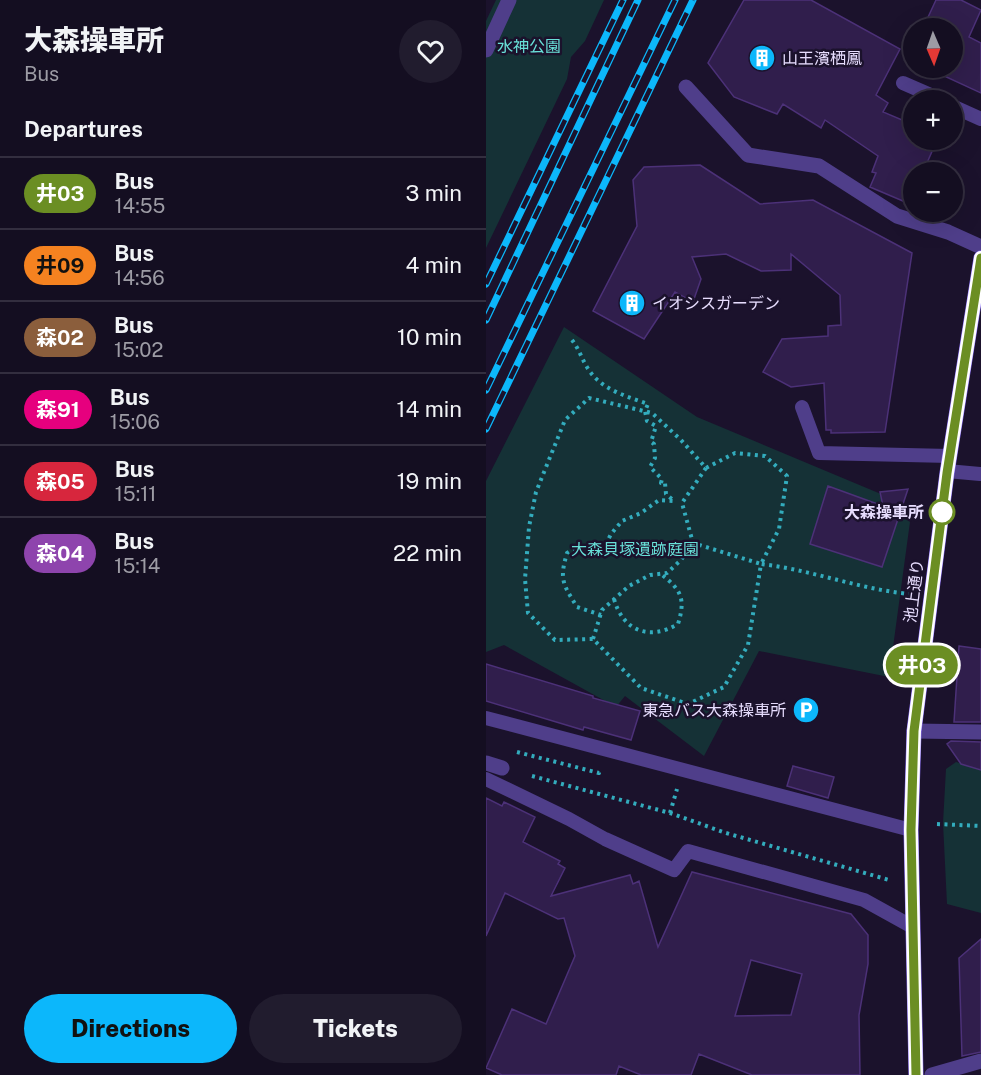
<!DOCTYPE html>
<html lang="en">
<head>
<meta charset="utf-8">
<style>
	:root { --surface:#140e21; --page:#211c2e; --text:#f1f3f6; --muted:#9d9ca5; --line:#332e3f; --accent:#0cb7fb }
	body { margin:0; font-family:"Public Sans","Noto Sans JP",sans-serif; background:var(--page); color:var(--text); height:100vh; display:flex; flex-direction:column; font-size:22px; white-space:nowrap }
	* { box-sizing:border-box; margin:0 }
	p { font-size:20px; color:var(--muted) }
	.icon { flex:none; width:33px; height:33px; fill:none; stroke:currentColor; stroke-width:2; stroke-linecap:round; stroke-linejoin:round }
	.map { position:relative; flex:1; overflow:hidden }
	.drawer { display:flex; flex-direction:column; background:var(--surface); width:486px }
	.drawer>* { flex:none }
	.badge { padding:0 12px; border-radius:20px; font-size:21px; line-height:39px }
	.needle { width:39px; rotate:178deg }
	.fabs { position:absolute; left:417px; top:18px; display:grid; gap:12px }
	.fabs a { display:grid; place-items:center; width:60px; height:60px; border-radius:50%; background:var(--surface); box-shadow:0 6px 24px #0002,0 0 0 2px var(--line); font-size:30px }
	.map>.badge { position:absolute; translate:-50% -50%; box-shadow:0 0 0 3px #fff }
	h2 { padding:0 24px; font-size:22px; line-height:54px }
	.round { display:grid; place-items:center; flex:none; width:63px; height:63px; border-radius:32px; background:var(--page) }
	.summary { display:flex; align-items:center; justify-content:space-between; height:102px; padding:0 24px }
	h1 { font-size:28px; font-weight:800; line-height:45px }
	.button { display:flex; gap:12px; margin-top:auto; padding:12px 24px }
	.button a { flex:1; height:69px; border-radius:36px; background:var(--accent); color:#111; font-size:24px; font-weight:800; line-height:69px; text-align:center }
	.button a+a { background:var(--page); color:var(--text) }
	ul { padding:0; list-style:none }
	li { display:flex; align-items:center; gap:18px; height:72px; padding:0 24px; border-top:2px solid var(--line) }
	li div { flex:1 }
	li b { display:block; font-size:22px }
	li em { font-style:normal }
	li .badge { min-width:66px; font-weight:700; text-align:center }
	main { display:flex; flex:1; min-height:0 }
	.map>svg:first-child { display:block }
	.green { fill:#153136 }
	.building { fill:#301e4c; stroke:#4c3178; stroke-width:1.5; fill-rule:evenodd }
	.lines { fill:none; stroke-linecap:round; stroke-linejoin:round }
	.path { stroke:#33acbd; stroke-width:4; stroke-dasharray:3 4.5; stroke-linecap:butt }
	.lane { stroke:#4f3e8a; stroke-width:14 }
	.street { stroke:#4f3e8a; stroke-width:15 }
	.secondary { stroke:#9276fd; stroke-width:15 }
	.rail-casing { stroke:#0cb7fb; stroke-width:7 }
	.rail { stroke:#1b122c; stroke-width:4.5; stroke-dasharray:14; stroke-linecap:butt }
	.line-casing { stroke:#fff; stroke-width:14 }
	.line { stroke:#6b8e23; stroke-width:9 }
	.stop-dot { fill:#fff; stroke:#6b8e23; stroke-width:3 }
	.labels { text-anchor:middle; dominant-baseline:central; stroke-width:5; stroke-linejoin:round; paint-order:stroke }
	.park-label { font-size:16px; fill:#68e0d8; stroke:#1b122c }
	.poi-label { font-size:16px; fill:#e7ddfe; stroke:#1b122c; text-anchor:start }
	.stop-label { font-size:16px; font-weight:bold; fill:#e7ddfe; stroke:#1b122c; text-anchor:end }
	.street-label { font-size:16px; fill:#e7ddfe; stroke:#1b122c }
</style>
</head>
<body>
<main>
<section class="drawer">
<div class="summary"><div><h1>大森操車所</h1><p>Bus</p></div><a class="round"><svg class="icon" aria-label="heart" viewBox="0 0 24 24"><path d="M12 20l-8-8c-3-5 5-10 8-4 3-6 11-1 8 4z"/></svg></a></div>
<h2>Departures</h2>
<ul>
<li><span class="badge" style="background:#6b8e23;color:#fff">井03</span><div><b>Bus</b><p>14:55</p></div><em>3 min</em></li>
<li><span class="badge" style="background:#f58220;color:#111">井09</span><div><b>Bus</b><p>14:56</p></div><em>4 min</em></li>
<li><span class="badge" style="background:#8b5e3c;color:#fff">森02</span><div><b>Bus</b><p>15:02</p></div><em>10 min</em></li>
<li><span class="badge" style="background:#e6007e;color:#fff">森91</span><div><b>Bus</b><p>15:06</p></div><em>14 min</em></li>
<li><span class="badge" style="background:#d7263d;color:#fff">森05</span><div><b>Bus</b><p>15:11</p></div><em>19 min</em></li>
<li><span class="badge" style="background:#8e44ad;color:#fff">森04</span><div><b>Bus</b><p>15:14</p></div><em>22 min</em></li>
</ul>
<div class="button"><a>Directions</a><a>Tickets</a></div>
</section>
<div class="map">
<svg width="495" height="1075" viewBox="0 0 495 1075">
	<rect width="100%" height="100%" fill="#1b122c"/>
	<path class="green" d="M10 0H118L99 41 85 57 81 79 0 248V21Z
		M78 327 211 417 426 507 403 677 273 651 218 756 139 696 130 707 18 645 0 652V481Z
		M470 762 495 769V913L461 904 457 823 460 769Z"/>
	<path class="building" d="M258 0H325L414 49 390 95 402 103 397 112 428 125V140H451L437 172H428V196L424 204 384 187 390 173 386 172 392 156 339 120 335 128 297 104 291 114 248 97 222 63Z
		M450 0H475L495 10 483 37 495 43V93L441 68H466V28H437Z
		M214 165 274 204 327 200 426 253 399 432 345 433V430H340L338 383 305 387 277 372 296 339 342 336V326L355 325 354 295 305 254V270L275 271 240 254 206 257 215 279 207 302 189 292 158 339 107 311 151 226 147 180 158 167Z
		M342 486 397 506 394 492 422 489 396 567 324 544Z
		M473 646 495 649V722H468Z
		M0 664 107 696V698L154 711 145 740 98 727 97 730 0 701Z
		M465 741 495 742V770L475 764 461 744Z
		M307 766 348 777 342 798 301 786Z
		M0 798 16 806 18 802 49 817 37 842 74 861 72 864 79 868 65 896 144 875 147 884 153 881 172 947 206 872 365 914 382 935V964L373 1015 374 1075H266L213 1054 205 1075H155L133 1066 130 1075H16L0 1068 26 1009 60 1024 89 956 78 918 72 919 19 893 0 936ZM265 960 316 974 305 1015 249 1016Z
		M495 939V1052L476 1056 473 958Z"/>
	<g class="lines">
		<path class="path" d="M86 340C94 350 97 363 105 373 118 390 142 397 162 404L159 411 161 421 170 426 165 442 168 444 169 458 164 467 176 479 175 483H179L180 494 188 501 173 500 155 513 136 521 125 534 114 556 96 544 81 553C73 580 77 584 91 607L115 615
			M220 468 196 503 207 543 275 564 293 529 301 476 279 456 249 453 220 468 195 440 166 413 103 398 79 420 50 492 43 527 39 579 42 613 69 640 107 639 155 688 202 704 238 687 262 645 275 564C326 570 373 589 423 594
			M128 599C137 631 163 641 192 624 200 598 195 590 175 574
			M107 639 116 610 143 586 164 575 181 573 195 560 207 543
			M31 752 113 773 114 769
			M46 776 184 813 240 833 403 880
			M184 813 191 789
			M451 824 495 826"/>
		<path class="lane" d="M417 83 456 100
			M466 106 495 119
			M316 407 333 453 464 456
			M461 471 494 474
			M0 718 425 830
			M0 779 83 819 119 839 188 870 202 851 378 900 425 926"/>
		<path class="street" d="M0 50 23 0
			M200 87 262 155 333 166 411 216 462 232 495 247
			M428 731 495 732
			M0 763 16 768
			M446 1075 495 1061"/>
		<path class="secondary" d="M430 1075 425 830 428 731 461 473 495 258"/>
		<defs>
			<path id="rail" d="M0 284 137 0
				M0 320 152 0
				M0 390 189 0
				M0 429 207 0"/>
		</defs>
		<use href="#rail" class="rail-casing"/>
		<use href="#rail" class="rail"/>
	</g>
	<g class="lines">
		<defs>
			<path id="line" d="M430 1075 425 830 428 731 461 473 495 258"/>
		</defs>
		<use href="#line" class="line-casing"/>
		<use href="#line" class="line"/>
	</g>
	<defs>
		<symbol id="building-disc" viewBox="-11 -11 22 22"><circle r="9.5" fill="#0cb7fb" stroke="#1b122c"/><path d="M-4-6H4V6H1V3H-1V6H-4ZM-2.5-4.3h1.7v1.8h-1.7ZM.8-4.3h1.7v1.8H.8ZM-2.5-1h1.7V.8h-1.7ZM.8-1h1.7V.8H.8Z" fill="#fff"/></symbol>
		<symbol id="parking-disc" viewBox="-11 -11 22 22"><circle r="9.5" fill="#0cb7fb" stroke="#1b122c"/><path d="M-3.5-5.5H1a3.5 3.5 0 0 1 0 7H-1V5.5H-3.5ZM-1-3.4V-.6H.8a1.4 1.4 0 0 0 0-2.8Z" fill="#fff"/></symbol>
	</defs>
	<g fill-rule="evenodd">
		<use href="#building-disc" x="261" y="43" width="30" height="30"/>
		<use href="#building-disc" x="131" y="288" width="30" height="30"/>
		<use href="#parking-disc" x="305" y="695" width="30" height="30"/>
	</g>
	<circle class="stop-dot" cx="456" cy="512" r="12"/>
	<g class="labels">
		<g class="park-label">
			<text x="43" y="46">水神公園</text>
			<text x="149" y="549">大森貝塚遺跡庭園</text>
		</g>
		<g class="poi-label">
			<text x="296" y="58">山王濱栖鳳</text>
			<text x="166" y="303">イオシスガーデン</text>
			<text x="300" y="710" text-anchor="end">東急バス大森操車所</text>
		</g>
		<g class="stop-label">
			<text x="438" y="512">大森操車所</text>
		</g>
		<g class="street-label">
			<text transform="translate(428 591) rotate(-83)">池上通り</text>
		</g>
	</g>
</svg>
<div class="fabs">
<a><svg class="needle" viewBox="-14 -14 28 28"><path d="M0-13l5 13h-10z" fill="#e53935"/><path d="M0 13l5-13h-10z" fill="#9d9ca5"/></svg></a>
<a>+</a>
<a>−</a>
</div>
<b class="badge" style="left:436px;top:665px;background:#6b8e23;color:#fff">井03</b>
</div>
</main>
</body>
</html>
